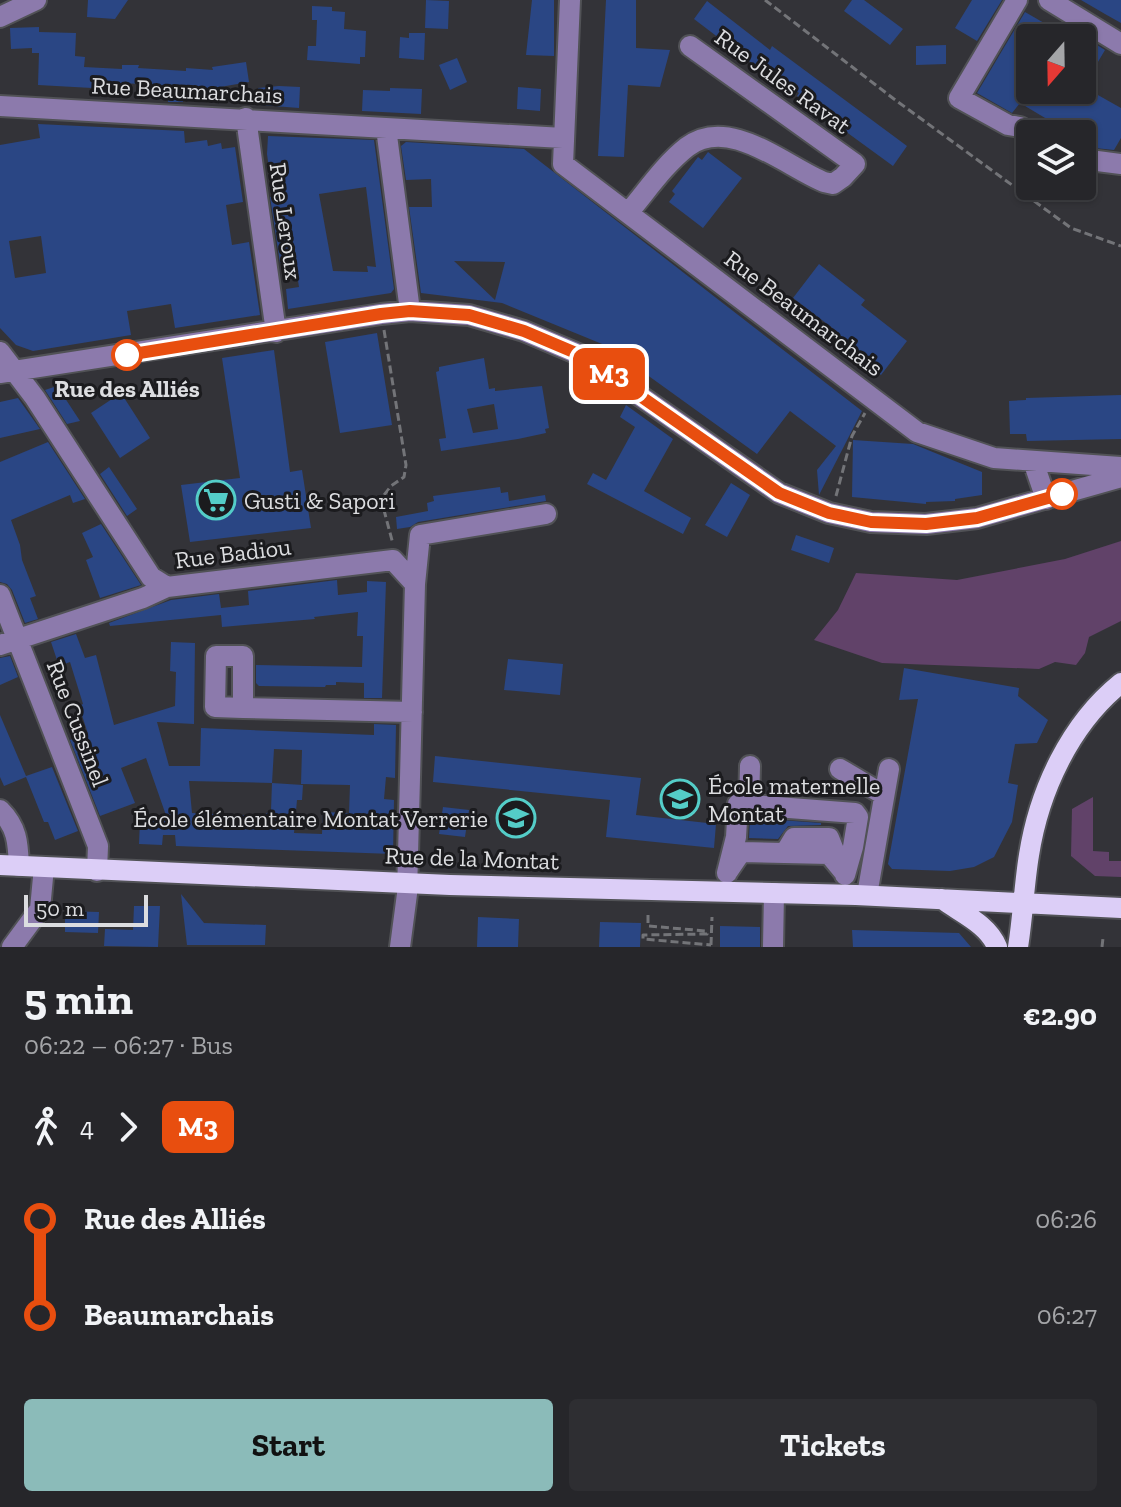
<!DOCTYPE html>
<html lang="en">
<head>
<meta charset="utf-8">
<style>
	:root { --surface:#26262a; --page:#2e2e32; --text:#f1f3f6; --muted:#a4a5a8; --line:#424347; --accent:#8bbbb9 }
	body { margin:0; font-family:"Zilla Slab",serif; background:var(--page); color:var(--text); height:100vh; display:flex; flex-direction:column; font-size:30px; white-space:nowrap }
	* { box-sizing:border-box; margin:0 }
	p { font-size:26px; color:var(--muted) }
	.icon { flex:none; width:44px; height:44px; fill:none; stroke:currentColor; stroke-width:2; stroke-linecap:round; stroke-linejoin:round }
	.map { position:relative; height:947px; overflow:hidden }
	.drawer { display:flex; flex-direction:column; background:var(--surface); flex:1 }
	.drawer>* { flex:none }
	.badge { padding:0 16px; border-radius:12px; font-size:28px; line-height:52px }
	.needle { width:52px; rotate:200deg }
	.fabs { position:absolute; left:1016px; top:24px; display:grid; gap:16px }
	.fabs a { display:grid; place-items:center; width:80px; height:80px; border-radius:8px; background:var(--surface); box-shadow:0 2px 6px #0004,0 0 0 2px var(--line); font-size:40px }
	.scale { position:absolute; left:24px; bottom:20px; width:124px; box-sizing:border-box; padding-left:8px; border:4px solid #dcdde0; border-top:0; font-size:22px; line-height:28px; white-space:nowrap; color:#dcdde0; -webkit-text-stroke:6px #1b1b1e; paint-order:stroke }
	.map>.badge { position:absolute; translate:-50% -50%; box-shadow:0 0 0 4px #fff }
	.legs { display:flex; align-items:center; gap:12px; height:88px; padding:0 24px; font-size:26px }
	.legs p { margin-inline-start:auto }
	.head { display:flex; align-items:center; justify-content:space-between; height:136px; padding:0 24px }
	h1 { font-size:44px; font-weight:700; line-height:60px }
	.primary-button { display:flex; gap:16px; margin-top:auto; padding:16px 24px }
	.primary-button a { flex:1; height:92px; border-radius:8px; background:var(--accent); color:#111; font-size:32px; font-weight:700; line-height:92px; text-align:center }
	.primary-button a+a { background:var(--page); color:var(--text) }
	ul { padding:0 24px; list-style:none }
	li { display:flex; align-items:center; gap:28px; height:96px; font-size:30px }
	li i { display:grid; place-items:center; width:12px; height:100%; margin:0 10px; background:currentColor }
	li i::after { content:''; width:20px; height:20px; margin:-10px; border:6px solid; border-radius:50%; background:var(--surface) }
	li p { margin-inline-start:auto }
	li:first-child i { background:linear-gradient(#0000 50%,currentColor 0) }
	li:last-child i { background:linear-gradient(currentColor 50%,#0000 0) }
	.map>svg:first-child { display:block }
	.green { fill:#614269 }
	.building { fill:#2a4684; fill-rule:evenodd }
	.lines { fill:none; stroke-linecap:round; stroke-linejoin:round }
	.minor-casing { stroke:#515256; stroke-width:24 }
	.major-casing { stroke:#515256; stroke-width:24 }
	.path { stroke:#737478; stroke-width:3; stroke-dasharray:8 4; stroke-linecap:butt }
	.minor { stroke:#8c7aac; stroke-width:20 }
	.major { stroke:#dccef7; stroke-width:20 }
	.line-1-casing { stroke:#fff; stroke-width:18 }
	.line-1 { stroke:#e84e0f; stroke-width:12 }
	.stop-1-dot { fill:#fff; stroke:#e84e0f; stroke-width:4 }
	.labels { text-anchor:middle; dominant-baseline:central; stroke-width:6; stroke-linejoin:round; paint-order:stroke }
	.street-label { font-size:24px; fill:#dcdde0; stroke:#1b1b1e }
	.stop-label { font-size:24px; font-weight:bold; fill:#dcdde0; stroke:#1b1b1e }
	.poi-label { font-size:24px; fill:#dcdde0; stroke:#1b1b1e; text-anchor:start }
</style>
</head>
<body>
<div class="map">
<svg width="1121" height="947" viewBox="0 0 1121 947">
	<rect width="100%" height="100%" fill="#333338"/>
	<path class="green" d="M1121 541V621L1089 637 1085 653 1076 665 1055 662 1039 669 882 663 814 640 838 610 856 573 957 580 1065 559Z
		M1093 797V851L1109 852V861H1121V877L1095 876 1071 856 1072 809Z"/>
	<path class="building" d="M88 0H128L115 19 87 17Z
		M426 0 449 1 448 29 425 28Z
		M532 0H554V56L526 55Z
		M606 0H636V48L670 50 660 87 628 85 624 157 598 156Z
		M852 0H864L903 29 890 45 844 11Z
		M972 0H1002L977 41 955 28Z
		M1081 0H1121V23L1105 14Z
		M707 1 770 50 772 46 907 146 893 166 797 96 799 93 768 69 766 71 757 67 694 19Z
		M312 6 332 7V11L345 12 344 29 366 31 365 57H360V64L307 60 308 46H316L317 20H312Z
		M1025 12 1058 31 1063 24 1105 50 1082 89V38H1030V90H1089L1121 108V138L1114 150 1095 148 1082 140V134H1072L1020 103 1012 113 977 93Z
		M39 27V32L76 33 75 56 85 57 84 67 122 69V65H139L138 68 186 71V68L213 70 212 67 246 62 249 82 203 90V94H183V102H168L169 93 143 92V84L116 83V93L92 91V88L38 85 39 53H32V48L11 49 10 28Z
		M409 33H425L424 60 399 58 400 37 409 38Z
		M946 45V64L916 65V46Z
		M457 58 467 82 450 90 439 65Z
		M279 86 300 87 299 108 260 105 258 88Z
		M518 87 541 89 540 111 517 109Z
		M390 88 422 89 421 114 362 111 363 90 390 91Z
		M38 124 184 131 185 143 207 140 208 146 221 143 222 149 235 147 243 202 226 205 232 245 249 242 260 315 175 328 171 304 127 311 131 335 33 351 16 345 0 328V145L40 138ZM41 236 46 273 15 278 9 241Z
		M268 136 374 140 394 289 391 293 288 309 286 289 299 287 295 261 280 263 270 197H273L267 154ZM366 187 376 267 367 266 368 272 333 271 319 194Z
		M406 142 524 149 862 411 819 495 817 470 836 446 790 411 757 454 607 346 502 303 421 293 409 207H432L431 179 406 180 401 146ZM454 261 505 262 495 300Z
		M708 152 742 178 703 228 669 202 675 194 672 191 698 157 702 160Z
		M819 264 865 300 861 305 907 341 881 375 835 339 839 333 793 298Z
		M377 333 392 425 340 433 325 342Z
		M274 350 290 472 302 470 311 528 190 542 181 485 240 478 222 358Z
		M484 358 489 389 495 388V391L542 386 549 428 545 429 546 433 518 439 441 451 439 439 446 438 436 372 439 371V367ZM494 404 498 429 473 433 467 409Z
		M57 386 80 421 67 424 45 390Z
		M121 393 150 438 120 458 91 413Z
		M1121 395V439L1027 441 1026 434H1010L1009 401 1026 400V398Z
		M18 398 40 429 0 438V402Z
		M626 405 673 439 644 491 691 518 683 534 587 484 593 473 606 480 635 427 620 417Z
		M853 440 913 444 982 472V495L955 499V501L926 502V504L852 497Z
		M48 442 85 499 73 503 70 495 11 520 20 545 22 560 36 596 30 598 38 619 25 623 12 590 7 584 0 582V462Z
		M109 467 137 509 127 516 100 474Z
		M731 483 750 495 727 537 705 525Z
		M500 487 501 493 508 492 509 501 545 495 546 501 418 522 410 527 397 529 396 517 428 511 427 503 434 501 433 496Z
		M101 524 141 585 100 598 86 560 93 557 82 533Z
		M796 535 834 548 829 563 791 550Z
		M337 580 338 595 367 592V581L386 582 382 698H364V683L336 682V685H326L325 687 259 686 256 683V665L362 667 363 636H357L358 612 314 617 315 619 222 627 221 615 110 626 109 623 171 600 219 594 221 608 249 605 248 591Z
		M76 634 85 658 96 655 114 725 175 706 176 672 170 671 171 642 195 643 194 724 157 722 169 766H200L201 728 374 735V724L396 725 395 778 386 777 384 799 394 800 393 854 176 846 175 835H163L162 845 139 844 140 820 168 821 146 758 121 768 135 803 100 816 70 740 88 734 79 706 83 704 70 662 59 666 51 642ZM274 749 302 750 301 784 350 785 349 813 323 812 322 834 294 833 297 800H302L303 785 272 783ZM189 781 272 783 271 810 263 816 192 813Z
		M10 656 18 677 0 685V658Z
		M508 659 563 664 560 695 504 690Z
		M904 668 1019 688 1018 696 1048 720 1037 743 1015 744 1008 783 1018 785 1012 822 994 857 974 867 950 871 892 869 888 864 918 699 899 700Z
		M0 715 26 776 52 767 78 831 55 840 48 822H44L26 777 4 786 0 777Z
		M435 756 641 778 636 815 716 824 714 848 606 837 610 800 433 782Z
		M443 807 469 810 465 837 439 834Z
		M750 818 821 823V825L788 826 778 839 749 838Z
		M181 894 204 923 266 925 265 945H187Z
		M134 906H160L158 947 104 946 105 929 133 930Z
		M65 911 99 912 98 933 65 932Z
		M478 917 519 919 518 947H477Z
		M600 922 641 923 640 947H599Z
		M720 926 760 927V947H720Z
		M852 930 959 933 971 947H853Z"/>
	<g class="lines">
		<defs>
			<path id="minor" d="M570 0 563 164 917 432 994 458 1121 467
				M1017 0 959 98 1008 125 1020 127 1033 134
				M1049 0 1121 44
				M0 17 36 0
				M0 106 563 138
				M246 118 276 332
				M386 128 410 311
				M1082 159 1121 164
				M628 213C646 192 664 165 687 147 729 115 785 166 824 182L833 184 843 177 855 164 690 46
				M0 352 35 398 151 577 167 587
				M0 373 381 314 410 311 469 315 524 331 583 356 779 493 829 513 871 522 926 524 977 518 1121 477
				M1033 461 1046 499
				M415 584 420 535 546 514
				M0 595 98 846 97 871
				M0 645 143 598 167 587 393 560 415 584 407 894 400 947
				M243 708V656H216L215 707 243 708 412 712
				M840 769 884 795
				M749 804 750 766
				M0 810C17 827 18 842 19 866
				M785 853 794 838H829L839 863
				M728 871 741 852 829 854 843 871
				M727 873 736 837 738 804 855 813 858 817 853 847 845 875
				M867 895 889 769
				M12 947 40 909 44 867
				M773 947 774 893"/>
			<path id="major" d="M0 865 450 885 856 895 1121 908
				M942 899C961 913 988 924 997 947
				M1018 947C1023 916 1024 885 1029 855 1039 791 1070 724 1121 683"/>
		</defs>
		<use href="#minor" class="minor-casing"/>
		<use href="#major" class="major-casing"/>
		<path class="path" d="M765 0 894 99 1071 228 1121 246
			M384 330 406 465 404 477 391 486 381 499 393 544
			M836 496 852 436 865 413
			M648 915V926L706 931 707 934 643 935V939L711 945
			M711 945 712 917
			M1102 947 1103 938"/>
		<use href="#minor" class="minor"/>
		<use href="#major" class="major"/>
	</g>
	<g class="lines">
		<defs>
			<path id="line-1" d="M127 355 381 314 410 311 469 315 524 331 583 356 779 493 829 513 871 522 926 524 977 518 1062 494"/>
		</defs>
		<use href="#line-1" class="line-1-casing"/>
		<use href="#line-1" class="line-1"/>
	</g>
	<defs>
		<symbol id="supermarket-ring" viewBox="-11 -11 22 22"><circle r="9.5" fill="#1b1b1e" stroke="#54cdc8" stroke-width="1.5"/><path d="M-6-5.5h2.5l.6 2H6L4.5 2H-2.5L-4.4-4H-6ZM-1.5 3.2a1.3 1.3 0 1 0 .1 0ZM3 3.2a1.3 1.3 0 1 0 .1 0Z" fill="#54cdc8"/></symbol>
		<symbol id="school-ring" viewBox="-11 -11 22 22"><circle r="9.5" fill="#1b1b1e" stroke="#54cdc8" stroke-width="1.5"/><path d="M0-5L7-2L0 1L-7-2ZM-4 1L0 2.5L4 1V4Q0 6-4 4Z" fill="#54cdc8"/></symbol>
	</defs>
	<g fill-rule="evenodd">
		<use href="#supermarket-ring" x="194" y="478" width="44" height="44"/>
		<use href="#school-ring" x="658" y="777" width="44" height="44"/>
		<use href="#school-ring" x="494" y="796" width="44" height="44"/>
	</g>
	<g class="stop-1-dot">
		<circle cx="127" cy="355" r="14"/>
		<circle cx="1062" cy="494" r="14"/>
	</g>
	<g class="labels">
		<g class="street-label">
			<text transform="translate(783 81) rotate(36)">Rue Jules Ravat</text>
			<text transform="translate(187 90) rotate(3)">Rue Beaumarchais</text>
			<text transform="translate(286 221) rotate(82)">Rue Leroux</text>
			<text transform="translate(804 313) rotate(37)">Rue Beaumarchais</text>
			<text transform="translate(233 553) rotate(-7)">Rue Badiou</text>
			<text transform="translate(78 723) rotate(69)">Rue Cussinel</text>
			<text transform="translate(472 858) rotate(2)">Rue de la Montat</text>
		</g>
		<g class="stop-label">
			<text x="127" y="388">Rue des Alliés</text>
		</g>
		<g class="poi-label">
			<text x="244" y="500">Gusti &amp; Sapori</text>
			<text x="708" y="785">École maternelle<tspan x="708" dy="28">Montat</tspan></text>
			<text x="488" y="818" text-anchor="end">École élémentaire Montat Verrerie</text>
		</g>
	</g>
</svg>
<div class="fabs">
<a><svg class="needle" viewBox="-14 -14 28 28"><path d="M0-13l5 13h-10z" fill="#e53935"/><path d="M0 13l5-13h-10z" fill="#a4a5a8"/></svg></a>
<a><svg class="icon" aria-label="layers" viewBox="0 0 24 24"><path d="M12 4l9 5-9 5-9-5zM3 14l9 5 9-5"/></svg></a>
</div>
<div class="scale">50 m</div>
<b class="badge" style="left:609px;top:374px;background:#e84e0f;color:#fff">M3</b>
</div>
<section class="drawer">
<div class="head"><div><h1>5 min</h1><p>06:22 – 06:27 · Bus</p></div><b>€2.90</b></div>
<div class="legs"><svg class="icon" aria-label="walk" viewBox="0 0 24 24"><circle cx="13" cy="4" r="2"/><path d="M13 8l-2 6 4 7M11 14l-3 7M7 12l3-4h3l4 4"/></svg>4<svg class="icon" aria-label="forward" viewBox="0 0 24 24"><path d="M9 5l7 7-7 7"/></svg><b class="badge" style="background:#e84e0f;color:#fff">M3</b></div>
<ul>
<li><i style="color:#e84e0f"></i><b>Rue des Alliés</b><p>06:26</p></li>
<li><i style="color:#e84e0f"></i><b>Beaumarchais</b><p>06:27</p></li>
</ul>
<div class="primary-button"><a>Start</a><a>Tickets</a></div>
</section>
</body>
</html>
